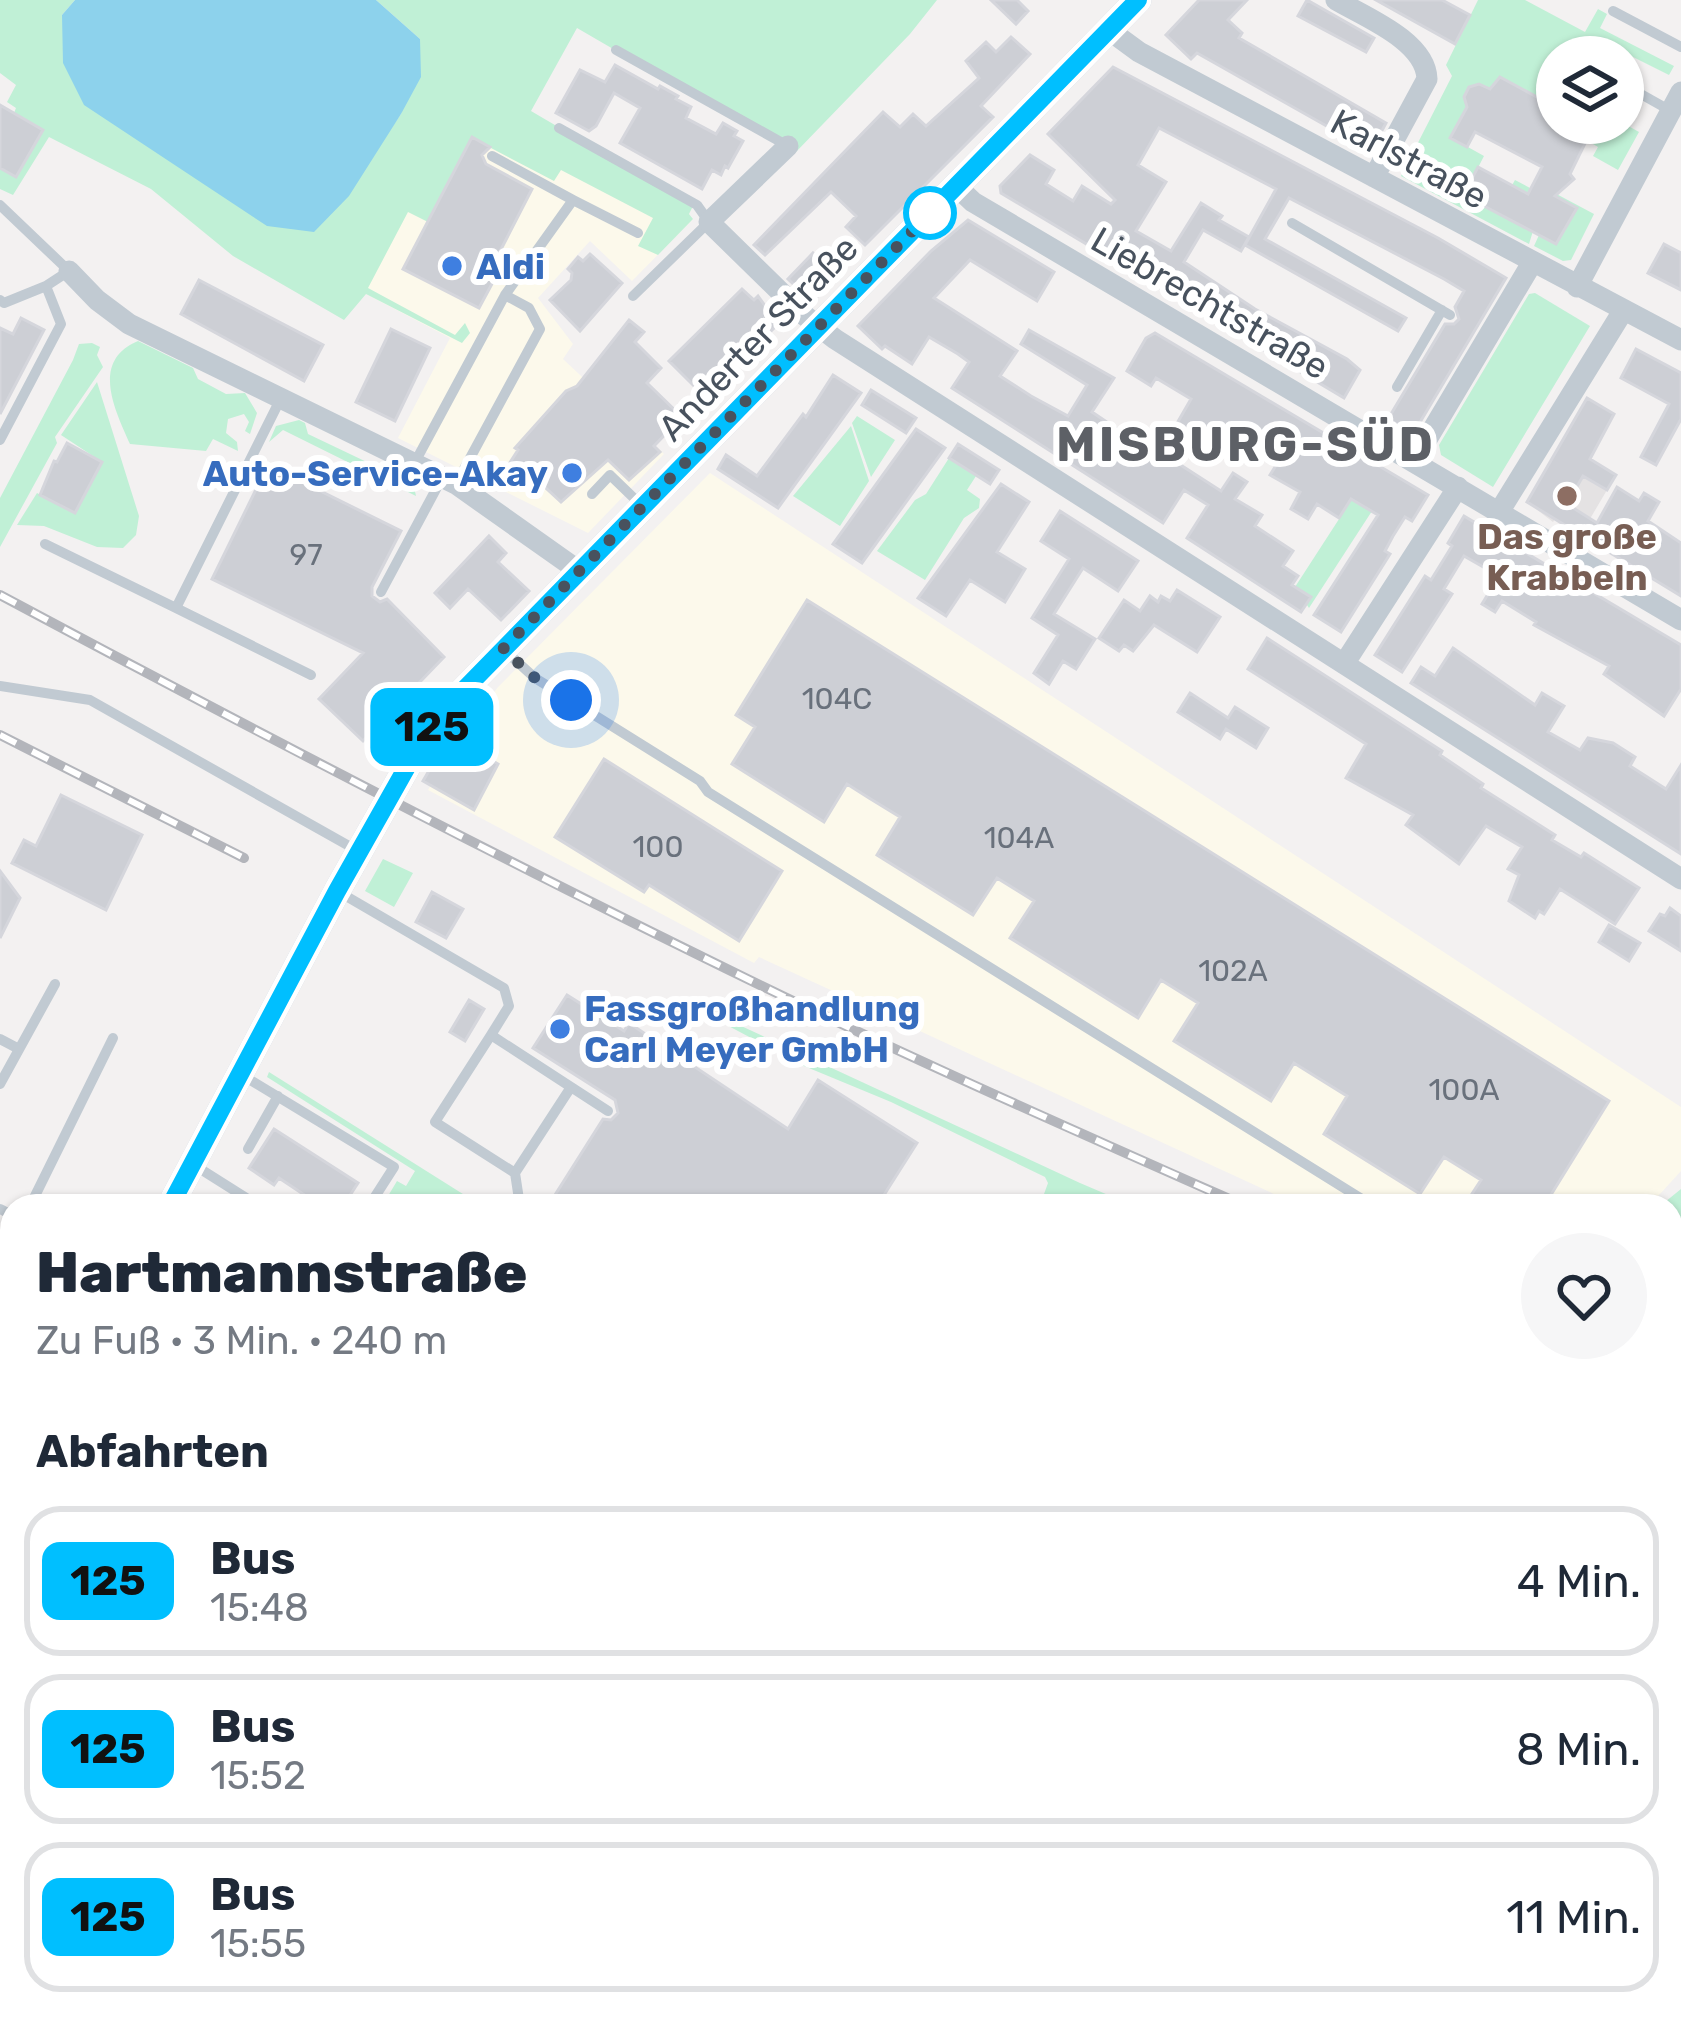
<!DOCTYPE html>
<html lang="de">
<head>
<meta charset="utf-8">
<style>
	:root { --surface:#fff; --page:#f6f6f7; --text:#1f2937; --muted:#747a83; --line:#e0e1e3 }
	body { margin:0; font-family:Rubik,sans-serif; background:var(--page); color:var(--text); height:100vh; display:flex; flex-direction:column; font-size:45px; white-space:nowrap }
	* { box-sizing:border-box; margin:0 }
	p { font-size:39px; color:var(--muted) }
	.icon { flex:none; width:66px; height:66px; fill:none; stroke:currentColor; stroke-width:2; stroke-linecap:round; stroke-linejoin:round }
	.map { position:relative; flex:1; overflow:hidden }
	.panel { position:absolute; left:0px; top:1194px; width:1683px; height:843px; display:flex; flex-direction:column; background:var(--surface); border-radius:36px 36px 0 0; box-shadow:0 3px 9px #0004 }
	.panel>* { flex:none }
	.badge { padding:0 24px; border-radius:18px; font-size:42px; line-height:78px }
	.fabs { position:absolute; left:1536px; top:36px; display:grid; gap:24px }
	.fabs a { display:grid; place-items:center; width:108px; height:108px; border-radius:50%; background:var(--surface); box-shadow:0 3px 9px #0004; font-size:60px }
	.you { position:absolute; width:60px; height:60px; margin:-30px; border:9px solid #fff; border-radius:50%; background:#1a73e8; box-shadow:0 0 0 18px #1a73e833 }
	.map>.badge { position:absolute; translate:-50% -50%; box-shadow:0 0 0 6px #fff }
	h2 { padding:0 36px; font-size:45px; line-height:108px }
	.round { display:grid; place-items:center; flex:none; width:126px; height:126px; border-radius:63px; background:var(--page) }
	.head { display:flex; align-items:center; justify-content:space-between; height:204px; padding:0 36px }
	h1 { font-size:57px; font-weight:800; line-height:90px }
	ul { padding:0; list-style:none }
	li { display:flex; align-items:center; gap:36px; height:150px; margin:0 24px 18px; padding:0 12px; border:6px solid var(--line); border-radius:36px }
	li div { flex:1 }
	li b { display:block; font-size:45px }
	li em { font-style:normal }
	li .badge { min-width:132px; font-weight:700; text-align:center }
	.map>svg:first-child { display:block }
	.commercial { fill:#fcf9eb }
	.education { fill:#e4e2e3 }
	.green { fill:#c0f0d6 }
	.water { fill:#8dd2ec }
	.building { fill:#cdcfd5; stroke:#d5d6dc; stroke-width:3 }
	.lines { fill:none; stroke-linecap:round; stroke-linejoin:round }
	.service { stroke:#c1cad2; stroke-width:10 }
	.minor { stroke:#c1cad2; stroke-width:21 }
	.secondary { stroke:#c3ccd9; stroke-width:27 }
	.rail-casing { stroke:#b3b5bb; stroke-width:10 }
	.rail { stroke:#fff; stroke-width:6; stroke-dasharray:18; stroke-linecap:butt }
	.line-casing { stroke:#fff; stroke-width:27 }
	.line { stroke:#00bfff; stroke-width:18 }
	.walk { stroke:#48525e; stroke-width:12; stroke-dasharray:0 21.6 }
	.stop-dot { fill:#fff; stroke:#00bfff; stroke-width:6 }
	.shop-dot { fill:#3f7fe0; stroke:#fff; stroke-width:4.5 }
	.education-dot { fill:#8d6e63; stroke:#fff; stroke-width:4.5 }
	.labels { text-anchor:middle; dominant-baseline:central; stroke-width:12; stroke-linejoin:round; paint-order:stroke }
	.number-label { font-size:30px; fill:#69717c }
	.street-label { font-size:36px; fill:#48525e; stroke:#fff }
	.shop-label { font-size:36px; font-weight:bold; fill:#366cbe; stroke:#fff; text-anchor:start }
	.education-label { font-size:36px; font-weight:bold; fill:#785e54; stroke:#fff }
	.district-label { font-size:48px; font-weight:bold; letter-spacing:3px; fill:#5d6066; stroke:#fff }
</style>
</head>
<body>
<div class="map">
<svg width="1681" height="2036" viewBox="0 0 1681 2036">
	<rect width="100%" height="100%" fill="#f3f1f1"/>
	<path class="commercial" d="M446 100 693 206 689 214 693 219 632 281 590 241 538 298 573 344 563 359 664 454 588 533 398 438 450 338 328 274Z
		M710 473 1681 1107V1171L1649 1206H1300L759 957 754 963 428 790 451 750 498 687Z"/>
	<path class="education" d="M1554 457 1607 490 1581 534 1555 519 1553 522 1527 502Z"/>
	<path class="green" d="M0 0H75L62 15 377 149 401 114 420 39 376 0H937L910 34 794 154 577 28 531 111 693 206 689 214 693 219 658 255 638 246 653 218 561 170 554 181 472 138 428 222 408 212 368 288 455 335 465 323 470 333 462 343 366 294 344 320 233 256 151 189 49 137 13 195 0 189V168L16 177 43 130 14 113 16 108 7 102 16 85 0 73Z
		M1478 0H1525L1585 32 1598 9 1607 14 1600 28 1674 66 1669 75 1605 43 1597 57H1557V108L1501 77 1490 89 1479 84 1469 87 1464 97 1467 107 1450 137 1484 156 1464 195 1533 231 1529 244 1401 176 1452 76 1446 65Z
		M1586 123H1623L1639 132 1618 170 1593 156 1598 147 1588 141Z
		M1515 180 1530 188 1534 182 1594 214 1571 260 1563 261 1534 246 1539 235 1556 244 1577 208 1529 196 1511 187Z
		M1535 293 1590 326 1493 487 1441 455 1439 445 1529 294Z
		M138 341 193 368 198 379 226 394 245 393 257 413 250 434 245 431 249 422 244 414 228 419 226 433 237 442 238 451 213 439 206 451 130 444C115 410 90 361 138 341Z
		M92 343 100 347 97 355 103 367 55 437 57 443 0 547V498L73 360 79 344Z
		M97 382 139 516 136 535 123 548 97 547 44 526 17 525 37 493 76 513 102 462 61 435Z
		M857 416 895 440 871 477 852 423Z
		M299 420 305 423 308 434 394 475 406 470 411 473 416 496 283 430 269 442 276 426Z
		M851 426 869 481 840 526 793 496Z
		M949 458 976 476 967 490 980 499 979 508 964 518 925 580 877 551 915 500 926 494Z
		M1352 499 1372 511 1309 608 1295 587Z
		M383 859 413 873 394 907 365 891Z
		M685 1000 1080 1183 1134 1206H1086L1044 1194 1048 1183 1045 1177 891 1102 804 1066 685 1003Z
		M269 1072 482 1206H382L397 1181 406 1186 415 1171 267 1077Z
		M1681 1189V1391L1671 1387V1206H1660Z
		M1671 1472 1681 1477V2036H1543L1528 2025H1671Z
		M366 2025H1245L1256 2036H369Z"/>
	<path class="water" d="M75 0H376L420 39 421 77 401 114 349 196 314 232 267 226 84 105 63 63 62 15Z
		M1246 2025H1528L1543 2036H1256Z"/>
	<path class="building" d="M991 0H1017L1028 11 1016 24Z
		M1199 0H1247L1228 20 1242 33 1239 38 1386 123 1371 151 1197 53 1191 59 1166 35Z
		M1307 0 1374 38 1366 52 1298 16Z
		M1376 0H1442L1470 15 1455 44Z
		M1011 37 1030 54 981 106 993 117 865 245 846 227 856 216 831 192 765 255 754 245 883 112 900 127 913 114 926 126 979 78 966 61 986 42 996 52Z
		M615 65 658 89 660 86 678 96 676 99 691 107 686 118 716 134 723 123 737 131 734 136 743 141 728 168 725 166 721 175 712 170 702 189 620 143 640 108 614 93 596 126 589 131 556 113 580 70 605 82Z
		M1113 67 1438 238 1506 278 1413 434 1388 419 1445 324H1454L1459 319 1455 307 1464 291 1444 279 1289 198 1265 239 1406 318 1398 331 1245 245 1276 189 1159 128 1138 165 1166 182 1136 231 1171 251 1201 203 1222 216 1219 220 1249 237 1241 251 1203 230 1184 262 1255 309 1347 359 1360 370 1344 398 1001 193 1000 186 1030 155 1054 170 1046 184 1073 201 1082 186 1111 204 1115 200 1048 134Z
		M1500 77 1557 108V123H1595L1570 174 1574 179 1555 196 1577 208 1556 244 1463 195 1478 167 1528 194 1542 167 1475 132 1467 147 1450 138 1467 107 1464 97 1469 87 1479 84 1490 89Z
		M0 105 43 130 16 177 0 168Z
		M472 137 490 147 482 155 486 164 532 189 494 263 501 267 479 308 403 269Z
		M968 220 1054 272 1037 301 970 260 934 298 1017 351 1000 376 1031 396 1068 416 1087 385 1021 344 1029 330 1114 378 1092 412 1123 433 1127 427 1154 443 1162 429 1169 433 1176 425 1191 399 1156 378 1151 386 1127 371 1146 338 1155 333 1428 495 1412 521 1405 517 1393 536 1385 551 1390 554 1341 632 1314 615 1378 515 1351 499 1339 518 1317 504 1308 519 1291 509 1300 492 1270 475 1278 462 1238 438 1230 452 1205 436 1203 440 1193 434 1176 462 1221 491 1233 473 1247 482 1235 499 1262 515 1255 526 1293 551 1283 566 1298 576 1292 585 1311 597 1301 612 1187 538 1208 505 1184 490 1163 523 952 388 969 362 958 354 929 337 912 364 885 346 882 349 858 326 931 251Z
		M1664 244 1681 253V290L1648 273Z
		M813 253 836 276 812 302 788 279Z
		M590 254 622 283 580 331 550 300 571 280 572 273 568 269 578 257 583 261Z
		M199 280 323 345 304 381 181 314Z
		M742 289 754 300 758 296 778 324 742 360 736 354 699 391 669 361Z
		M21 318 44 330 0 414V328L13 334Z
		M629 320 644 332 635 342 661 368 647 383 682 417 654 446 660 452 629 480 608 460 561 502 536 479 509 464 518 450 515 448 566 391 577 386Z
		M391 329 430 348 395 421 356 402Z
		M1636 349 1681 373V419L1656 465 1641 457 1669 404 1621 378Z
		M833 375 861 393 778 508 718 469 726 455 757 476 803 414 806 417Z
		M871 390 916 418 906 433 862 405Z
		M1587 398 1614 414 1590 459 1616 475 1607 490 1583 476 1567 504 1597 523 1617 487 1639 501 1644 493 1659 502 1648 521 1681 543V596L1527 502Z
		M916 429 945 448 862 563 833 544Z
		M67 443 102 462 75 513 40 495 54 461 57 462Z
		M958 444 999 470 990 484 949 458Z
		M268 465 401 531 372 587V596L380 602 387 599 444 657 363 741 319 699 363 653 212 579Z
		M1001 484 1029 502 997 552 1025 569 1005 602 970 580 946 616 918 598Z
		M1060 511 1138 561 1118 591 1083 568 1054 614 1095 639 1076 669 1063 661 1049 684 1034 673 1058 635 1032 618 1069 559 1041 541Z
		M1464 516 1681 645V689L1664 716 1604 674 1609 666 1534 625 1536 622 1502 601 1495 612 1482 604 1499 576 1464 556 1444 589 1452 594 1402 672 1375 655 1425 576 1431 580 1444 559 1452 546 1448 543Z
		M489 536 506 553 498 562 529 591 501 620 468 589 450 608 435 593Z
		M1177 590 1220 617 1197 652 1154 625 1133 651 1124 645 1119 651 1099 638 1124 600 1140 611 1150 596 1158 602 1161 596 1170 601Z
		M807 600 1609 1101 1544 1206H1464L1481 1180 1444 1157 1420 1194 1324 1134 1347 1096 1318 1078 1294 1063 1271 1101 1174 1041 1198 1003 1161 980 1138 1018 1010 938 1034 901 997 878 973 915 877 855 900 817 869 798 847 784 824 822 732 764 755 727 736 715Z
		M1267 638 1442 751 1440 755 1483 784 1481 788 1555 835 1552 840 1581 857 1584 853 1639 888 1615 924 1560 889 1544 914 1539 911 1535 918 1509 901 1519 875 1508 869 1522 847 1486 826 1459 864 1406 825 1413 815 1346 778 1366 744 1248 669Z
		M1453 648 1535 705 1542 693 1564 706 1548 732 1580 750 1588 738 1613 743 1635 757 1630 766 1666 789 1681 765V854L1411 683 1421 667 1435 676Z
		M1190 693 1228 718 1235 707 1268 728 1256 748 1226 729 1220 739 1178 712Z
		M450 735 498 764 474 810 423 781Z
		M604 759 782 871 739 941 649 885 644 892 555 837Z
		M61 795 142 835 106 910 12 863 24 840 36 846Z
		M0 871 20 898 0 938Z
		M432 892 463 909 446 938 416 922Z
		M1670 908 1681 916V951L1649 931 1660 914 1665 916Z
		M1609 925 1640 943 1629 961 1599 942Z
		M567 995 624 1031 629 1023 788 1129 818 1080 917 1143 877 1206H548L603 1119 611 1120 618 1113 615 1100 533 1048Z
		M469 1000 484 1009 465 1041 450 1032Z
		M274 1129 358 1183 343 1206H321L279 1178 274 1185 249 1168Z"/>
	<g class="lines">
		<path class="service" d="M1613 11 1681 47
			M616 50 788 146
			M1623 84 1671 111
			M559 128 697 205 709 222 633 296
			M492 156 573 200
			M0 205 69 271 46 286 61 324 0 440
			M1292 223 1450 315
			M0 300 4 303 46 286
			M1397 387 1442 310
			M414 464 505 295 573 200 638 233
			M456 484 540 329 529 308 505 295
			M592 494 610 475 640 504
			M45 544 176 608 281 398
			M381 592 442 478
			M176 608 311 675
			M503 649 535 678 700 781 708 792 1373 1206
			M0 686 90 700 358 851
			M339 892 504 988 509 1006 491 1035 571 1087 515 1173 435 1122 491 1035
			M0 1039 19 1049
			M242 1075 394 1167 369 1206
			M0 1084 55 984
			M571 1087 608 1111
			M248 1149 278 1096
			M194 1165 259 1206
			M515 1173 520 1206
			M30 1206 113 1038
			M0 1209 12 1215
			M0 1359 12 1347
			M0 1590 12 1594
			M0 1722 12 1724
			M6 2036 8 1880
			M134 2036 138 2025"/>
		<path class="minor" d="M1336 0C1365 17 1426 41 1427 79L1374 177
			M1109 30 1139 52 1681 340
			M788 146 709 222 804 315 835 339 1681 879
			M956 186 973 202 1681 620
			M69 271 97 300 129 324 456 484 579 571
			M1577 287 1681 92
			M1414 461 1532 263
			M1499 512 1623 311
			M1344 664 1458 487"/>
		<path class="secondary" d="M170 1206 337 891 417 749 450 704 1138 0
			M0 1575 12 1544"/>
		<defs>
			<path id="rail" d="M0 595C240 723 481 849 725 968 896 1052 1071 1129 1245 1206
				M0 735 244 858
				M1671 1396 1681 1401"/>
		</defs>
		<use href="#rail" class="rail-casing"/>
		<use href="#rail" class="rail"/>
	</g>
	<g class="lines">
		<defs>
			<path id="line" d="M170 1206 337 891 417 749 450 704 1138 0"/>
		</defs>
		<use href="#line" class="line-casing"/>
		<use href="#line" class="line"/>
		<path class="walk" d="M571 700 535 678 503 649 930 213"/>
	</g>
	<circle class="stop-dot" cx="930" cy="213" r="24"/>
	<g class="shop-dot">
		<circle cx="452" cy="266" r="12"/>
		<circle cx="572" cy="473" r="12"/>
		<circle cx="560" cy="1029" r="12"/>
	</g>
	<circle class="education-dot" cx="1567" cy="496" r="12"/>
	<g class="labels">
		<g class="number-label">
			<text x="306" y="555">97</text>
			<text x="837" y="699">104C</text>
			<text x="1019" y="838">104A</text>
			<text x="658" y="847">100</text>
			<text x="1233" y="971">102A</text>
			<text x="1464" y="1090">100A</text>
		</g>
		<g class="street-label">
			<text transform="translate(1409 159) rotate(28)">Karlstraße</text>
			<text transform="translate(1210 303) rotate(30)">Liebrechtstraße</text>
			<text transform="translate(758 338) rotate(-46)">Anderter Straße</text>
		</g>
		<g class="shop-label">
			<text x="476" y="266">Aldi</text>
			<text x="548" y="473" text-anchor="end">Auto-Service-Akay</text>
			<text x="584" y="1008">Fassgroßhandlung<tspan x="584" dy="41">Carl Meyer GmbH</tspan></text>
		</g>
		<g class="education-label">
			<text x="1567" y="536">Das große<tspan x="1567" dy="41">Krabbeln</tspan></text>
		</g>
		<g class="district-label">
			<text x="1246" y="444">MISBURG-SÜD</text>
		</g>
	</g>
</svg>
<div class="fabs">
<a><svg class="icon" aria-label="layers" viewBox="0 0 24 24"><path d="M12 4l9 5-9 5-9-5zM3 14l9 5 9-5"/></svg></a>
</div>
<div class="you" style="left:571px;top:700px"></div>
<b class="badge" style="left:432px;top:727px;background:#00bfff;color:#111">125</b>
<section class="panel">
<div class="head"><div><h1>Hartmannstraße</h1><p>Zu Fuß · 3 Min. · 240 m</p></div><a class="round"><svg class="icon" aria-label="heart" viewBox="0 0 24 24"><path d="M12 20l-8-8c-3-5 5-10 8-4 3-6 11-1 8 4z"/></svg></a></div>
<h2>Abfahrten</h2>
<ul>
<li><span class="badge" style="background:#00bfff;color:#111">125</span><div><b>Bus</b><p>15:48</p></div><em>4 Min.</em></li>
<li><span class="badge" style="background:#00bfff;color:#111">125</span><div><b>Bus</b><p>15:52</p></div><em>8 Min.</em></li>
<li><span class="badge" style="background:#00bfff;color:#111">125</span><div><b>Bus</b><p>15:55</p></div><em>11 Min.</em></li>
</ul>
</section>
</div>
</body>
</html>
